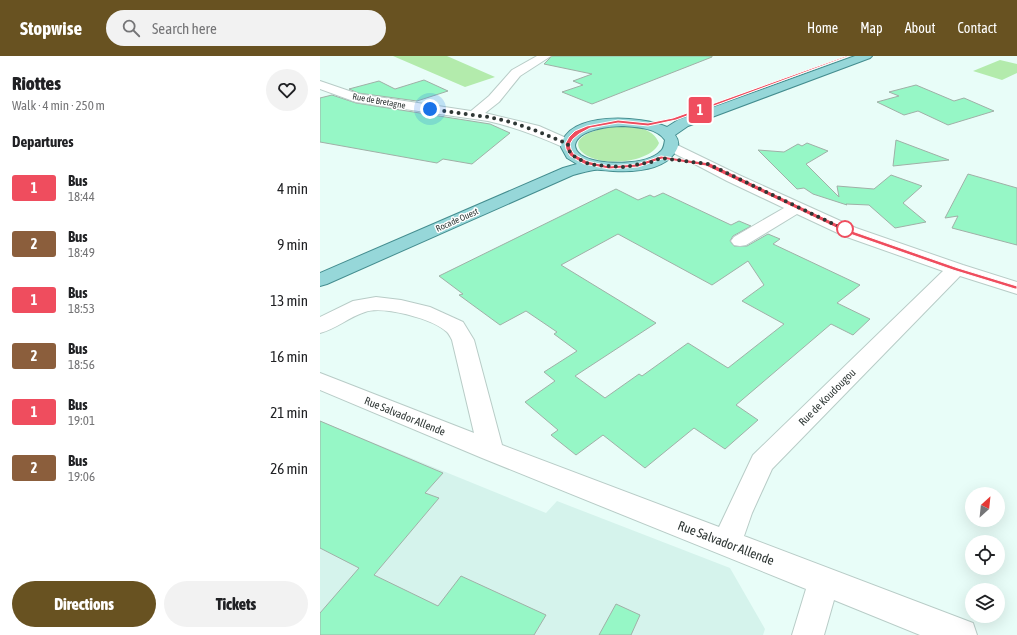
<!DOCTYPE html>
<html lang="en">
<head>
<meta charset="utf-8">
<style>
	:root { --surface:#fff; --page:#f2f2f2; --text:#202124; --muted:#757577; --accent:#685221 }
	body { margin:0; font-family:"Asap Condensed",sans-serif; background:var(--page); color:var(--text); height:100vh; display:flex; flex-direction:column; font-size:15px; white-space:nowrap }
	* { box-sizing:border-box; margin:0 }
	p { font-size:13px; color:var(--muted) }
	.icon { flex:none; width:22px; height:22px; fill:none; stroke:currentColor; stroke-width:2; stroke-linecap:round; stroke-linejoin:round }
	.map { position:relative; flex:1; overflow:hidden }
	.panel { display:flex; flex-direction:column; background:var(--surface); width:320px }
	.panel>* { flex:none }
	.badge { padding:0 8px; border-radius:3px; font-size:14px; line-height:26px }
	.needle { width:26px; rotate:27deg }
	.tools { position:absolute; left:645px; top:431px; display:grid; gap:8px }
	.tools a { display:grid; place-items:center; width:40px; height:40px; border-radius:50%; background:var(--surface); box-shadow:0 4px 16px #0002; font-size:20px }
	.you { position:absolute; width:20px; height:20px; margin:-10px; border:3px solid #fff; border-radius:50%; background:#1a73e8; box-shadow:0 0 0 6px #1a73e833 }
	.map>.badge { position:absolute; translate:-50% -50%; box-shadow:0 0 0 2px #fff }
	h2 { padding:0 12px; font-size:15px; line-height:36px }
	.round { display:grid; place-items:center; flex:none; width:42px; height:42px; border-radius:21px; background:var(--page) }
	.overview { display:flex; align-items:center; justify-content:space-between; height:68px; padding:0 12px }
	h1 { font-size:19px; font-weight:800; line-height:30px }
	.cta { display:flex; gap:8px; margin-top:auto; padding:8px 12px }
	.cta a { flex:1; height:46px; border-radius:24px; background:var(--accent); color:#fff; font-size:16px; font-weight:800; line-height:46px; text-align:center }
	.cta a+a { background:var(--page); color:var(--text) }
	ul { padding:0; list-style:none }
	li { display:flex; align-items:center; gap:12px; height:56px; padding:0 12px }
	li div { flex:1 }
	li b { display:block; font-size:15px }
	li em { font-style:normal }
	li .badge { min-width:44px; font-weight:700; text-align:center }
	header { display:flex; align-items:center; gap:24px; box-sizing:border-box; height:56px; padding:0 20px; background:var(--accent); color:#fff }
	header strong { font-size:19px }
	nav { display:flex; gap:22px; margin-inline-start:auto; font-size:14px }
	.search { width:280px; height:36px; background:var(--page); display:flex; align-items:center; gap:10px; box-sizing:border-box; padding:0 14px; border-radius:22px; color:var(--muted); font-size:15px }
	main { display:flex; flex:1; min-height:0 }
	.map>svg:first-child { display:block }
	.built { fill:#d5f3ec }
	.green { fill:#b3ebac }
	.building { fill:#96f7c6; stroke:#a0b0a7; fill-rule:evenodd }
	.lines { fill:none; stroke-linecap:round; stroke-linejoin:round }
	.minor-casing { stroke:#b8ccc7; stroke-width:2 }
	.major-casing { stroke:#448d8f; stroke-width:2 }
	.minor { fill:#fff; fill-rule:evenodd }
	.major { fill:#96d7d9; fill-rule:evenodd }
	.line { fill:#ef4d5e; stroke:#fff }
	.walk { stroke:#2f3735; stroke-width:4; stroke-dasharray:0 7.2 }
	.stop-dot { fill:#fff; stroke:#ef4d5e; stroke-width:2 }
	.labels { text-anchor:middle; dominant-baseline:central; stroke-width:3; stroke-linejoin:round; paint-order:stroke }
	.far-street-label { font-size:9px; fill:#2f3735; stroke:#fff }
	.street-label { font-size:11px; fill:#2f3735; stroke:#fff }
	.near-street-label { font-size:13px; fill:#2f3735; stroke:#fff }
</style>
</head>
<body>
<header>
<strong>Stopwise</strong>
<div class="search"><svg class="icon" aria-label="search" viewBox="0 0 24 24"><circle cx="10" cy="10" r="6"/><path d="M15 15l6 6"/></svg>Search here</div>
<nav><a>Home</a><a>Map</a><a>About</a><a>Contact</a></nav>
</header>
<main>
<section class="panel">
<div class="overview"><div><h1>Riottes</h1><p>Walk · 4 min · 250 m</p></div><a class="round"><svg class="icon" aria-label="heart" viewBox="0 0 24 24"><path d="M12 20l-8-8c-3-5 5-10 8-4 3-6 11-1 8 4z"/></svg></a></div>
<h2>Departures</h2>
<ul>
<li><span class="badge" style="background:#ef4d5e;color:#fff">1</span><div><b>Bus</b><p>18:44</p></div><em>4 min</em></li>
<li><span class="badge" style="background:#8b5e3c;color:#fff">2</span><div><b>Bus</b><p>18:49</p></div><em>9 min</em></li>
<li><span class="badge" style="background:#ef4d5e;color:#fff">1</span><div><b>Bus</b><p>18:53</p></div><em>13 min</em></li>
<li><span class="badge" style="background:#8b5e3c;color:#fff">2</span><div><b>Bus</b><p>18:56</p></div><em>16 min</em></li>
<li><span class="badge" style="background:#ef4d5e;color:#fff">1</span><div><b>Bus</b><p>19:01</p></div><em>21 min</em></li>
<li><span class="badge" style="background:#8b5e3c;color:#fff">2</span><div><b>Bus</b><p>19:06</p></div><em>26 min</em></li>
</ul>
<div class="cta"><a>Directions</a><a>Tickets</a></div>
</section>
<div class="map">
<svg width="697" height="579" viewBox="0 0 697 579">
	<rect width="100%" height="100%" fill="#e8fdf8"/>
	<path class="built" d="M0 365 226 457 237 445 410 512 445 573 443 579H0Z"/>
	<path class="green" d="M73 0H127L175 21 145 31Z
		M680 4 697 8V17L682 24 653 15Z
		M297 70C312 70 333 71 339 87 331 108 276 112 261 95 247 78 288 71 297 70Z"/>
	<path class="building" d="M232 0H392V1L272 48 242 36 263 29 253 25 272 18 224 8Z
		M104 24 128 35 97 45 38 37 29 33 59 25 75 33Z
		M596 29 634 45 644 42 674 55 628 69 598 55 584 59 557 46 579 40 569 36Z
		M12 39 36 47 170 68 190 77 152 108 123 103 117 107 0 86V42Z
		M576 84 629 104 573 110Z
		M487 87 508 95 486 108 519 141 517 130 554 133 571 119 602 130 583 147 606 166 575 172 549 149 526 148 527 149 493 138 484 132 477 133 438 94 464 96 478 88 482 90Z
		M648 118 697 132V189L632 172 638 160 625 162Z
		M296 133 318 144 330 139 334 141 343 137 411 169 419 165 431 170 413 180 410 185 414 190H427L448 178 460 183 453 188 540 229 517 247 550 263 533 279 511 268 416 349 438 364 405 393 374 372 325 412 283 379 256 399 231 379 238 374 205 346 235 325 224 316 257 295 234 278 237 276 206 255 180 269 139 239 143 238 119 220ZM298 178 392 229 428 205 444 229 422 245 464 268 408 312 368 287 322 320 319 318 285 342 255 320 336 267 241 209Z
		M0 365 123 417 105 437 119 442 54 519 118 550 141 520 226 559 214 579H0V557L39 512 0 492Z
		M296 548 320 559 311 579H279Z"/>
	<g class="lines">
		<defs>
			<path id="minor" d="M217 0H231L200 20 179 46 165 57 219 70 253 85 255 88 253 91 248 92 243 91C218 80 195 71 168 65L36 46 0 33V25L38 38 151 55 169 40 192 14Z
				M351 86 419 119 536 172 643 209 697 226V238L640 220 452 413 432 457 424 480 653 567 657 579H600L514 544 504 579H472L486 533 162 402 0 334V317L154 377 132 284C131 282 129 278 127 276 114 263 62 249 45 256 29 261 16 273 0 277V261L33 245 56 241 81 244 110 251 143 266 154 284 182 389 399 471 433 399 623 215 524 180 477 158 426 189 420 190 414 189 411 185 414 181 464 152 407 125 346 93 344 90 346 87Z"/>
			<path id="major" d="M535 0H552L550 2 368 70 355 79C360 86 359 91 354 98 341 115 312 116 293 115 287 115 280 113 274 114 267 115 260 117 253 119L7 228 0 230V217L243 112 257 108 247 102 241 91C246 54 323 60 347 71L358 64ZM304 70C317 71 337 72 345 84 344 89 344 92 341 95 327 110 277 110 261 99 257 96 255 93 255 89 258 73 291 70 304 70Z"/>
		</defs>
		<use href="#minor" class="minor-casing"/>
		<use href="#major" class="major-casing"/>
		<use href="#minor" class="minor"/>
		<use href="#major" class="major"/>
	</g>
	<path class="line" d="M526 0H529L356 64 328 70 298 67 270 72 259 78 253 83 250 88 251 93 254 98 267 105 289 110 317 108 341 100 390 107 532 175 638 212 697 230V233H695L633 214 527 177 386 110 342 103 318 111 289 113 264 108 250 100 246 93 245 88 249 81 255 75 267 70 298 64 328 67 353 62Z"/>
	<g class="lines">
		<path class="walk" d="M110 53 168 61 191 66 214 74 248 88V93L252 99 266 107 275 109 304 111 331 106 341 102 388 108 530 176 525 173"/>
	</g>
	<circle class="stop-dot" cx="525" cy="173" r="8"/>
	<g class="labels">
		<g class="far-street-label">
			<text transform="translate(59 45) rotate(10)">Rue de Bretagne</text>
			<text transform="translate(137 164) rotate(-24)">Rocade Ouest</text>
		</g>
		<g class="street-label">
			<text transform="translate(507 341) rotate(-45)">Rue de Koudougou</text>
			<text transform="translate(85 360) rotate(22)">Rue Salvador Allende</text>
		</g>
		<g class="near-street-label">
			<text transform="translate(406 487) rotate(21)">Rue Salvador Allende</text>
		</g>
	</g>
</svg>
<div class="tools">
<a><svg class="needle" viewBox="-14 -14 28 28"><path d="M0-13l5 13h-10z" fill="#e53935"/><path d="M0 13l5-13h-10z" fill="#757577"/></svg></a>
<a><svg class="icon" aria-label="locate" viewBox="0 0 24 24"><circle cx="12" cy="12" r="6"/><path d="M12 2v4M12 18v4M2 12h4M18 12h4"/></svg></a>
<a><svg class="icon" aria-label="layers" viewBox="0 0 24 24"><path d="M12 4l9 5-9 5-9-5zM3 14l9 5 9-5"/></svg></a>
</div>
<div class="you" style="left:110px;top:53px"></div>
<b class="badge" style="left:380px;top:54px;background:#ef4d5e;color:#fff">1</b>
</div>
</main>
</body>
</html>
